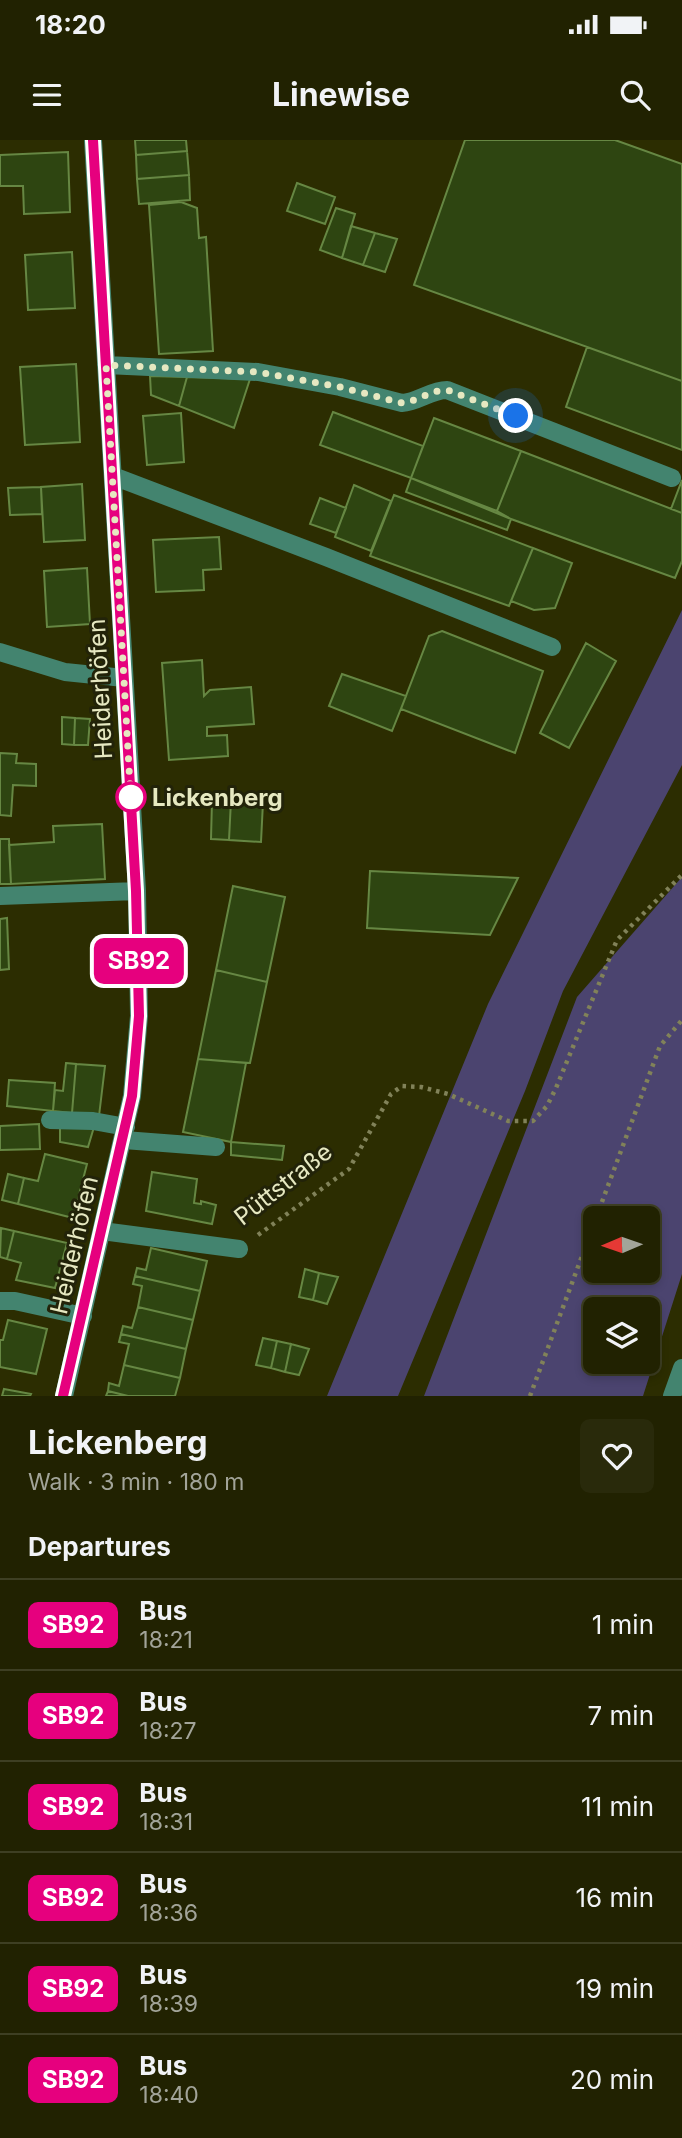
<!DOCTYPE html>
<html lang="en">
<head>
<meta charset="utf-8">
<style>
	:root { --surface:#212201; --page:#292a0b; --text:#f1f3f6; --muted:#a2a499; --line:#3e3f23 }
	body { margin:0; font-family:Inter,sans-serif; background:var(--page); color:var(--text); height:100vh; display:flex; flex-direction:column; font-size:26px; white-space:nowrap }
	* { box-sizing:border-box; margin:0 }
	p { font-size:23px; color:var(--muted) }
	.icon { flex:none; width:38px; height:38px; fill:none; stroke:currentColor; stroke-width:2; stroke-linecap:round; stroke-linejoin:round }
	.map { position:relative; height:1256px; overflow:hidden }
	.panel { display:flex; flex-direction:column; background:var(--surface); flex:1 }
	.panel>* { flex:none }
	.badge { padding:0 14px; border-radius:10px; font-size:24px; line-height:46px }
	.needle { width:46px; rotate:268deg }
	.tools { position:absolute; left:583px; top:1066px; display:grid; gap:14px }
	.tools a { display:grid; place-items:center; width:77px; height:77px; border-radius:10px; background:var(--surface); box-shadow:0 4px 10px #0003,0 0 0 2px var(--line); font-size:35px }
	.you { position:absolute; width:35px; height:35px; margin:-18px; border:5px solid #fff; border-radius:50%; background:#1a73e8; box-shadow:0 0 0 10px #1a73e833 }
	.map>.badge { position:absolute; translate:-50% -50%; box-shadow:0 0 0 4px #fff }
	h2 { padding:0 28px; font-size:26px; line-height:63px }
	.round { display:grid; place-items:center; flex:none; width:74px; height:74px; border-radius:10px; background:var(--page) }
	.summary { display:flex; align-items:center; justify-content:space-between; height:119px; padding:0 28px }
	h1 { font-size:33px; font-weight:700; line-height:52px }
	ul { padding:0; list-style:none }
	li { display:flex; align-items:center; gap:21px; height:91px; padding:0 28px; border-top:2px solid var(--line) }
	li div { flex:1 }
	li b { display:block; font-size:26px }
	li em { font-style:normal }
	li .badge { min-width:77px; font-weight:700; text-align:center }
	.status { display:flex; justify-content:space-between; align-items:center; height:49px; padding:0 35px; background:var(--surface); direction:ltr }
	.status svg { height:19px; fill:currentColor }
	header { display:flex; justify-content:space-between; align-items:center; height:91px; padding:0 28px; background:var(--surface); font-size:32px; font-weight:700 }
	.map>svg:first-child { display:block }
	.green { fill:#4b446f; fill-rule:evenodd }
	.building { fill:#2e4511; stroke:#668743; stroke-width:2 }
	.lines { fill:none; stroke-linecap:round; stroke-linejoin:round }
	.path { stroke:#818259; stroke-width:4.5; stroke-dasharray:3.5 5; stroke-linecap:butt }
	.minor { stroke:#43846f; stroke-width:18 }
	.line-casing { stroke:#fff; stroke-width:16 }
	.line { stroke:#e6007e; stroke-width:10 }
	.walk { stroke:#e6e8c1; stroke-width:7; stroke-dasharray:0 12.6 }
	.stop-dot { fill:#fff; stroke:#e6007e; stroke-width:3.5 }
	.labels { text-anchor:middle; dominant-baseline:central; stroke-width:6; stroke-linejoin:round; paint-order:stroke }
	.street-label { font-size:24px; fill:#e6e8c1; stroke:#222309 }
	.stop-label { font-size:24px; font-weight:bold; fill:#e6e8c1; stroke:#222309; text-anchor:start }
</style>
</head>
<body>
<div class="status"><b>18:20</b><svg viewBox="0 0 49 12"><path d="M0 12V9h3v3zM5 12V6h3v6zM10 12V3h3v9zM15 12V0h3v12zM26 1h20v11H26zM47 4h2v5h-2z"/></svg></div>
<header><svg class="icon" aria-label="menu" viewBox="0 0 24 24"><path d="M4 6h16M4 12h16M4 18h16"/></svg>Linewise<svg class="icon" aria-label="search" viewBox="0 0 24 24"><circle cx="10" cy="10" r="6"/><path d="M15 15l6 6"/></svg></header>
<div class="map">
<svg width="682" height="1256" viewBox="0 0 682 1256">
	<rect width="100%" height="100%" fill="#2c2d01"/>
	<path class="green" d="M682 470V625L563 851 525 951 398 1256H327L488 864Z
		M682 737V1134L643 1256H424L577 857ZM648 1078V1130H595V1078ZM648 1169V1222H595V1169Z"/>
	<path class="building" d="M135 0H186L187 11 136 15Z
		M465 0H615L682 24V241L414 145Z
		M187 11 189 35 137 39 136 15Z
		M68 12 70 72 24 74 23 46H0V15Z
		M189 35 190 60 139 64 137 39Z
		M297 43 335 57 325 84 287 71Z
		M181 62 197 68 199 98 206 97 213 211 159 214 149 65Z
		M336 68 355 74 342 118 320 110Z
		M351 86 375 93 363 125 342 118Z
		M375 93 397 99 385 132 363 125Z
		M72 112 75 168 28 170 25 115Z
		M587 207 682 241V310L566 267Z
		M76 224 80 302 25 305 20 227Z
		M150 236 187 237 179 266 151 255Z
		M187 237 250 239 234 288 179 266Z
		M333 272 423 306 411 338 320 305Z
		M181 273 184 322 147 325 143 276Z
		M434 278 521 311 497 371 411 338Z
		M521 311 682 373V421L675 438 511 379 497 371Z
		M411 338 511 379 507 390 406 352Z
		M682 340V373L671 369Z
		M82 344 85 400 44 402 41 347Z
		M354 345 391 361 371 411 335 397Z
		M41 347 42 374 10 375 8 348Z
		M394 355 533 408 509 466 370 416Z
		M320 358 346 368 336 393 310 384Z
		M219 397 221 429 203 430 204 450 156 452 153 400Z
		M533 408 572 423 555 468 534 470 511 461Z
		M87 428 90 484 47 487 44 431Z
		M442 491 543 531 515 613 401 569 429 496Z
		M586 503 616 521 569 608 540 593Z
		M202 520 204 556 210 550 251 547 254 584 207 587V596L227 595 228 616 169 620 162 523Z
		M342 534 406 556 392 591 329 566Z
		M62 577 75 578 74 605 62 604Z
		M75 578 90 579 88 605H74Z
		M0 613 17 614 16 623 36 624V646L13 645 11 676 0 675Z
		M212 660H231L229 700 211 699Z
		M231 660 263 662 261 702 229 700Z
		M102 684 105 739 11 744 9 705 54 702 53 686Z
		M0 699H9L11 744H0Z
		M370 731 518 738 490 795 367 788Z
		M233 746 285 757 267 842 216 830Z
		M7 778 9 829 0 830V779Z
		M216 830 267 842 250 923 198 919Z
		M198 919 246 923 231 1002 183 992Z
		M66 923 76 924 72 973 53 971 55 950 63 951Z
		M76 924 105 926 99 976 72 973Z
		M9 940 55 943 53 971 7 966Z
		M39 984 40 1009 0 1010V986Z
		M60 987H94L88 1007 60 1002Z
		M231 1002 284 1006 282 1020 231 1015Z
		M45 1014 87 1024 73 1078 18 1064 24 1038 38 1041Z
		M152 1032 197 1039 194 1063 201 1064V1061L216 1065 212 1084 146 1071Z
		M8 1034 24 1038 18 1064 2 1060Z
		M1 1088 14 1091 7 1119 0 1117Z
		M14 1091 67 1103 55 1148 16 1140 21 1123 7 1119Z
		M151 1108 207 1121 200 1151 135 1136 137 1128 146 1130Z
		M305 1129 319 1133 313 1160 299 1157Z
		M319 1133 338 1137 327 1164 313 1160Z
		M135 1136 200 1151 193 1180 138 1167 142 1146 133 1144Z
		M138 1167 193 1180 186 1209 121 1194 123 1186 132 1188Z
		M8 1180 47 1189 36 1234 0 1227V1200H3Z
		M121 1194 186 1209 180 1238 124 1225 129 1204 119 1202Z
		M263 1198 277 1201 271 1228 256 1225Z
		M277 1201 291 1204 285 1232 271 1228Z
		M291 1204 309 1209 299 1235 285 1232Z
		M124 1225 180 1238 175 1256H128L108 1251 109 1243 119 1246Z
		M4 1249 31 1254 30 1256H2Z
		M108 1251 128 1256H106Z"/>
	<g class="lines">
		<path class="path" d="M596 1078 660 906 682 880
			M258 1095 349 1029 391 954 402 946 421 947 448 954 508 981H533L547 966 556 948 617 800 682 735
			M530 1256 595 1081"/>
		<path class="minor" d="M106 225 258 232 340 247 402 263C418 262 431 250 447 250L672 338
			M113 336 326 417 552 507
			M0 512 65 532 124 538
			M0 756 137 751
			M50 980 93 981 126 987
			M124 1000 216 1007
			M102 1091 239 1109
			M0 1161H15L83 1176
			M64 1256 132 956 139 876 137 751 93 0
			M672 1256 682 1228"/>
	</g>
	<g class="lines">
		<defs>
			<path id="line" d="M63 1256 132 956 139 876 136 751 93 0"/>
		</defs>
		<use href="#line" class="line-casing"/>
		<use href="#line" class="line"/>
		<path class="walk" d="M131 657V663L106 225 258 232 340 247 402 263C418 261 431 250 447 250L516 276"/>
	</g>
	<circle class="stop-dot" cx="131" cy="657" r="14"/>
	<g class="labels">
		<g class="street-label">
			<text transform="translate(100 549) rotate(-93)">Heiderhöfen</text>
			<text transform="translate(283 1044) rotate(-38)">Püttstraße</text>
			<text transform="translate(74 1105) rotate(-77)">Heiderhöfen</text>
		</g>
		<g class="stop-label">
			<text x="152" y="657">Lickenberg</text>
		</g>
	</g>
</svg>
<div class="tools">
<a><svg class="needle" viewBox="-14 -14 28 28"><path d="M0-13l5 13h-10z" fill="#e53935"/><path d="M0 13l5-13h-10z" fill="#a2a499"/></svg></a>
<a><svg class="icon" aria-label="layers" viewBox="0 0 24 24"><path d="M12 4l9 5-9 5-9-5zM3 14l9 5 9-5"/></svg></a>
</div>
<div class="you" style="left:516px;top:276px"></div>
<b class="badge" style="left:139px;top:821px;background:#e6007e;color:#fff">SB92</b>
</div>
<section class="panel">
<div class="summary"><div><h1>Lickenberg</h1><p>Walk · 3 min · 180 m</p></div><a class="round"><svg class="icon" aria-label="heart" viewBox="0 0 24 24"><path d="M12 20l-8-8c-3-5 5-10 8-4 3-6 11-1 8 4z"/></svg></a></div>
<h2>Departures</h2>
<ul>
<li><span class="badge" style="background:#e6007e;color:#fff">SB92</span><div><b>Bus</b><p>18:21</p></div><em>1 min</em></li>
<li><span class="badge" style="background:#e6007e;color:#fff">SB92</span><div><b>Bus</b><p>18:27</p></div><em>7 min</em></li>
<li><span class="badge" style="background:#e6007e;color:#fff">SB92</span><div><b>Bus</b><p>18:31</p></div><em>11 min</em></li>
<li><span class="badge" style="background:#e6007e;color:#fff">SB92</span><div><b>Bus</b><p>18:36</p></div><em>16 min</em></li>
<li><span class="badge" style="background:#e6007e;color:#fff">SB92</span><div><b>Bus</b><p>18:39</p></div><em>19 min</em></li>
<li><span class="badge" style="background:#e6007e;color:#fff">SB92</span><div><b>Bus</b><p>18:40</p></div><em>20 min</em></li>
</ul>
</section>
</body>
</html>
